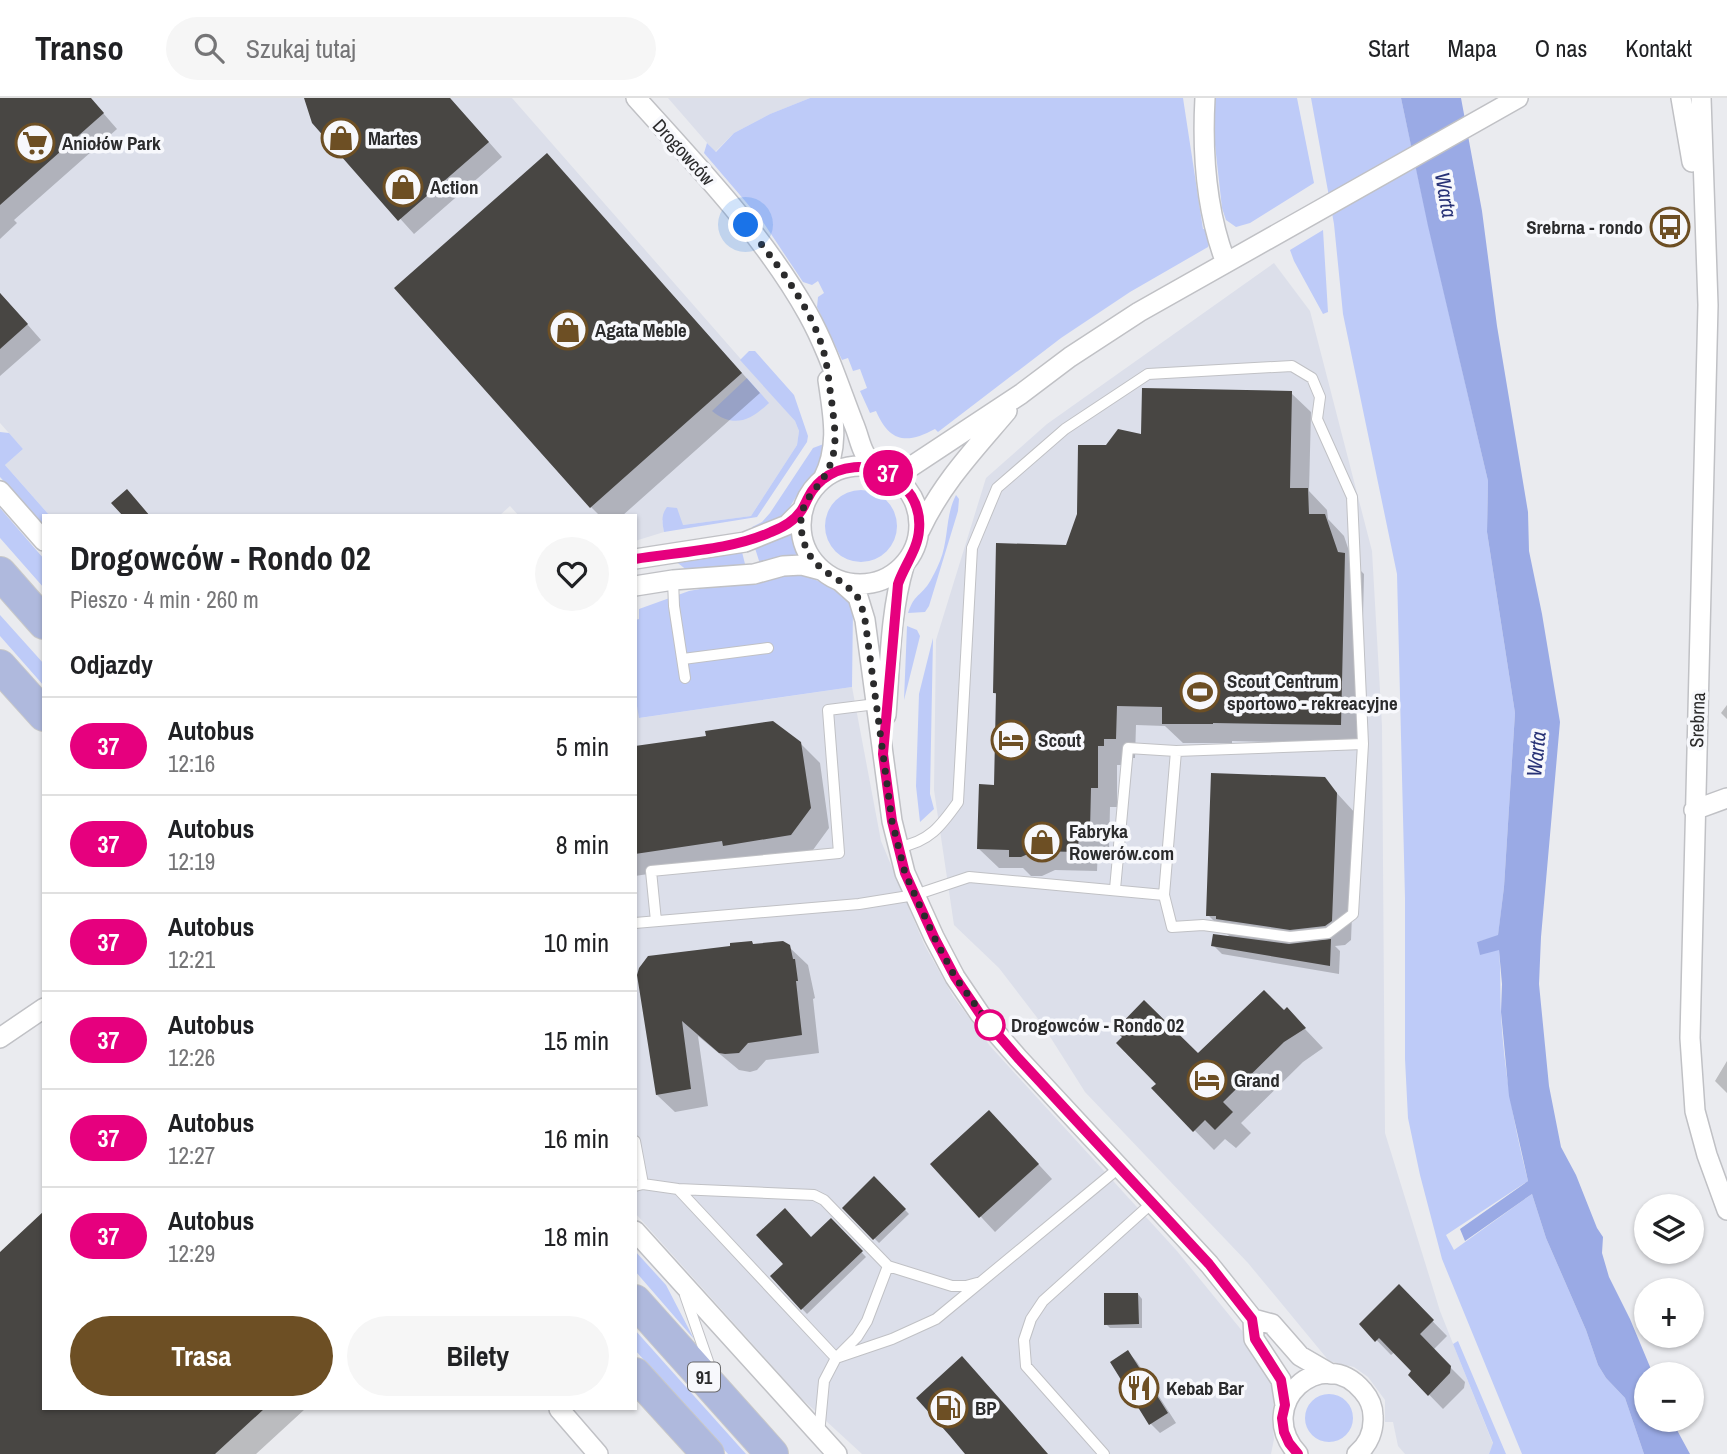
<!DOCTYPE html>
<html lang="pl">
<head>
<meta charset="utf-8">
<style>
	:root { --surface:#fff; --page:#f6f6f6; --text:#202124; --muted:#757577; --line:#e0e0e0; --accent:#6d4f24 }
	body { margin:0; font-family:"Archivo Narrow",sans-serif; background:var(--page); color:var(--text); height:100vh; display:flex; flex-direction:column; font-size:26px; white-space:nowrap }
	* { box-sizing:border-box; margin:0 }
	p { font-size:23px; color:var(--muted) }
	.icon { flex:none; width:38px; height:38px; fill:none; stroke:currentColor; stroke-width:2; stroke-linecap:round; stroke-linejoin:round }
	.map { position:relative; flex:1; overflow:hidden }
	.details { position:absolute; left:42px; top:416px; width:595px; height:896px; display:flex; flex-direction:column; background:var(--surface); border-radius:0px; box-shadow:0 2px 5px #0004 }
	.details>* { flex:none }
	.badge { padding:0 14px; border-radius:23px; font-size:24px; line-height:46px }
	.buttons { position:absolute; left:1634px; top:1096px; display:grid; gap:14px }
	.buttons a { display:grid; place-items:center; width:70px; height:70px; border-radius:50%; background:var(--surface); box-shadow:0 2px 5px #0004; font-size:35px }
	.you { position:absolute; width:35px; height:35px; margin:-18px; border:5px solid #fff; border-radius:50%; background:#1a73e8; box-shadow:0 0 0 10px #1a73e833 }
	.map>.badge { position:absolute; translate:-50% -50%; box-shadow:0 0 0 4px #fff }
	h2 { padding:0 28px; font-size:26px; line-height:63px }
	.round { display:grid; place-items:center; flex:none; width:74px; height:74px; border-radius:37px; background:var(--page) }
	.headline { display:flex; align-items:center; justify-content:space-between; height:119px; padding:0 28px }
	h1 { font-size:33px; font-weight:700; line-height:52px }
	.action { display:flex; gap:14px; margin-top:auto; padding:14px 28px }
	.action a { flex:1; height:80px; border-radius:42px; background:var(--accent); color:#fff; font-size:28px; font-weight:700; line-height:80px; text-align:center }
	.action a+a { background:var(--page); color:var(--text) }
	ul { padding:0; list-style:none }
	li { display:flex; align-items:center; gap:21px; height:98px; padding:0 28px; border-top:2px solid var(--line) }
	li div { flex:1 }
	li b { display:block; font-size:26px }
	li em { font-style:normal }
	li .badge { min-width:77px; font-weight:700; text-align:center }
	header { display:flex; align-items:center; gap:42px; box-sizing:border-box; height:98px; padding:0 35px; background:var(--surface); border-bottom:2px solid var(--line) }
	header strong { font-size:33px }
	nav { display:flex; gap:38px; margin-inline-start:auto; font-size:24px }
	.search { width:490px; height:63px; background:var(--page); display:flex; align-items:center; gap:18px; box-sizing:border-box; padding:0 24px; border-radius:38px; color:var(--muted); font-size:26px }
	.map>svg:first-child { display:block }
	.built { fill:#dcdfea }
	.green { fill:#becbf8 }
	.water { fill:#9aaae5 }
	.shadow { fill:#0003 }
	.building { fill:#484643 }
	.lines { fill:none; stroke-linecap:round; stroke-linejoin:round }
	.service-casing { stroke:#c0c1c5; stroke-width:12 }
	.minor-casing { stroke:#c0c1c5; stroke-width:22 }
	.primary-casing { stroke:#c8c8c8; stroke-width:34 }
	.service { stroke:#fff; stroke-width:10 }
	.minor { stroke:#fff; stroke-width:19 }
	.primary { stroke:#afb9dd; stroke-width:32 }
	.line-casing { stroke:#fff; stroke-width:16 }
	.line { stroke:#e6007e; stroke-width:10 }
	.walk { stroke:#2b2b2c; stroke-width:7; stroke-dasharray:0 12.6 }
	.stop-dot { fill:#fff; stroke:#e6007e; stroke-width:3.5 }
	.labels { text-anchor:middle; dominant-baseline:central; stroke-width:7; stroke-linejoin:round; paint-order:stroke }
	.shield { fill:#f7f8fc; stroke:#68686a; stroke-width:2 }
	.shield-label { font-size:18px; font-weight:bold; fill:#2b2b2c }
	.poi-label { font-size:19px; font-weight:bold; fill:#2b2b2c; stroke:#f7f8fc; text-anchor:start }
	.street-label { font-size:19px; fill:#2b2b2c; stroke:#f7f8fc }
	.stop-label { font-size:19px; font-weight:bold; fill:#2b2b2c; stroke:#f7f8fc; text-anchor:start }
	.water-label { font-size:21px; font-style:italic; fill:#283276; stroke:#f7f8fc }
</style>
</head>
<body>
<header>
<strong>Transo</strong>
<div class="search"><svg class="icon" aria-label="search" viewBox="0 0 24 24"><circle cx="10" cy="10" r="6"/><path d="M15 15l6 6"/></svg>Szukaj tutaj</div>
<nav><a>Start</a><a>Mapa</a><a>O nas</a><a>Kontakt</a></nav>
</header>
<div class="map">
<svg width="1727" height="1356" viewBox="0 0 1727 1356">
	<rect width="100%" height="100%" fill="#eaebef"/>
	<path class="built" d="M0 0H512L795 323 799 333 797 347 751 418 683 427 662 422 664 434 635 443V418H519L510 408 499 418H50L5 367 23 351 0 325Z
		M668 0H810L770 16 734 35 715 54Z
		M1274 165 1310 213 1372 453 1382 628 1385 1035 1440 1213 1493 1346 1489 1356H1405L1398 1348 1393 1324H1385V1302L1368 1279 1354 1269 1329 1263 1248 1165 1085 994 1042 926 999 870 954 827 934 692 936 542 986 380 1047 326Z
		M852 589 881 743 924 846 953 898 990 948 1177 1153 1243 1234 1270 1273 1276 1288 1272 1317 1274 1341 1271 1356H862L800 1299 635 1115V596L640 620Z"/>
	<path class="green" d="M810 0H1183L1203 131H1208L1210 143 1208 149 1130 194 1061 240 938 334 935 331C907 346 890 345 876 313L870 315 860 293 867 290 860 271 853 273 848 260 842 262 817 209 818 199 824 195 818 183 812 187 803 184 763 124 704 55 707 45 716 54 734 35 770 16Z
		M1213 0H1297L1314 85 1250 125 1236 129 1226 122 1222 110 1212 20Z
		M1311 0H1401L1429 130 1488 383 1487 434 1515 615 1504 789 1498 838 1477 844 1499 852C1501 874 1500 895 1501 917 1504 973 1514 1028 1528 1083L1446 1137 1454 1152 1532 1096 1546 1140 1586 1232 1598 1267 1606 1280 1625 1300 1644 1356H1522L1442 1161 1420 1077 1408 1020 1405 961V800L1397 476 1343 216 1334 126Z
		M1323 132 1328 214 1323 216 1294 163 1290 152Z
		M749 253H755L794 297 808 338 807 344 757 419 664 434C662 424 661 417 667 409L677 410 683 427 751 418 797 347 799 333 795 323 740 262Z
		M747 280 769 305C751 322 734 331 712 313Z
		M0 334 9 335 23 351 5 367 50 418H44V427L0 379Z
		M829 344 818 372 802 389 785 417 753 433 752 429 762 424 770 415 813 350Z
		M825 428a36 36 0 1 1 72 0a36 36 0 1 1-72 0Z
		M956 397 959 401 958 413 929 508 925 514 908 515C914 498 917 500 927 488 932 481 937 470 940 463 949 441 945 418 956 397Z
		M0 410 44 461V490L0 440Z
		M791 437 797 457 760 466 754 447Z
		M741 450 746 470 688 473 674 462Z
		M795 474C815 480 840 492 853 510L852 589 639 620 635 596V522L639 521V511L689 493Z
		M0 517 44 566V588L0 538Z
		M907 528 917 532 920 538 904 602Z
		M933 540 930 696 934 711 920 724 916 688 919 596Z
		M635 1153 666 1187 694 1241 635 1173Z
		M635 1232 746 1356H728L635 1252Z
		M1458 1243 1506 1356H1489L1493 1345 1453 1246Z
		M1305 1320a24 24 0 1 1 48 0a24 24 0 1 1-48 0Z"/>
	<path class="water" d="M1401 0H1461L1482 113 1497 228 1528 414 1529 453 1542 516 1560 624 1541 839 1539 886 1549 988 1561 1049 1576 1077 1597 1130 1603 1139 1602 1155 1609 1179 1630 1221 1653 1276H1647V1321H1671L1690 1356H1644L1625 1300 1606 1280 1598 1267 1586 1232 1546 1140 1532 1096 1465 1143 1460 1131 1528 1083 1509 998 1501 914 1502 886 1499 852 1480 857 1477 844 1498 837 1504 789 1515 615 1487 434 1488 383 1428 128Z"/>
	<path class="shadow" d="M0 0H90L117 31 14 122 17 125 0 141Z
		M306 0H450L502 59 414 136 313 24Z
		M547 57 760 295 622 418H600L591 409Z
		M0 195 41 242 0 278Z
		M1291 295 1311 314 1309 393 1327 412 1328 421 1344 438 1353 465 1364 476 1360 646 1232 643V645H1183L1165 628 1136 627 1135 660H1123V667H1117V709H1110L1109 750 1098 749 1097 773 1055 772 1042 778H1031L1023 770H999L979 751 995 688 998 598 994 595 1067 448 1107 349Z
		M1727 607V621L1721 615Z
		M800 645 820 665 829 730 810 756 740 762 635 778V650Z
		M1324 681 1356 716 1351 842 1345 847 1335 848 1340 853 1339 876 1222 856 1213 847 1231 840 1208 817Z
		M754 847 789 849 808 867 815 900 813 901 819 955 766 962 757 972 750 974 739 972 698 938 708 1008 675 1014 657 997 639 877Z
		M1287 912 1323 950 1303 964 1241 1025 1251 1035 1236 1050 1225 1041 1214 1052 1153 990 1198 958Z
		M1727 963V995L1715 983Z
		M1004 1029 1052 1081 995 1134 932 1066Z
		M874 1080 909 1116 879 1145 844 1110Z
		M831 1122 866 1159 807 1216 772 1179Z
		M0 1156 44 1311H305L256 1356H0Z
		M1399 1189 1447 1238 1433 1252 1465 1284 1464 1290 1443 1311 1410 1277 1414 1273 1395 1254 1391 1257 1361 1226Z
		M1138 1196 1142 1201V1230H1110L1106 1226Z
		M1128 1254 1137 1264 1176 1325 1160 1335 1151 1326 1112 1264Z"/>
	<path class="building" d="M0 0H91L104 15 0 107Z
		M304 0H450L489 44 398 123 312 25Z
		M547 55 742 275 590 410 394 190Z
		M0 195 28 226 0 251Z
		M1142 290 1292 293 1290 390H1308L1309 416H1325L1338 454 1345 455 1341 627 1213 625V626H1162V609L1117 608 1116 641H1104V648H1098V690H1091L1090 732 1079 730 1078 754 1035 753 1021 759H1009V752L977 751 979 686 994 687 996 595H993L996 445 1066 447 1077 416 1078 347H1106L1118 331 1141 336Z
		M127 391 150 418H123L111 405Z
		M773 623 801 644 811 710 791 737 723 748 722 743 635 756V648L706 638 705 633Z
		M1211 675 1325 679 1337 695 1332 823 1325 828 1290 832 1216 821V818H1206Z
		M1213 836 1289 846 1331 841 1330 868 1211 848Z
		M752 843 753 846 783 843 790 847 793 861H795L798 883H796L802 937 748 945 739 955 725 956 719 955 682 923 691 991 656 997 637 877 639 870 648 858 730 848V845Z
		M1264 892 1284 912 1287 909 1306 930 1284 944 1223 1004 1233 1014 1215 1032 1205 1022 1193 1034 1151 990 1156 986 1116 945 1122 939 1115 932 1144 902 1198 955Z
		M989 1012 1039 1066 979 1120 930 1066Z
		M874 1078 906 1111 873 1142 842 1110Z
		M785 1110 811 1139 831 1120 863 1153 801 1212 770 1178 783 1166 756 1137Z
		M44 1113V1311H264L215 1356H0V1154Z
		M1399 1186 1434 1222 1420 1236 1451 1268 1450 1275 1428 1298 1408 1277 1411 1273 1379 1240 1375 1244 1359 1226Z
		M1104 1195H1138L1139 1226 1104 1227Z
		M1128 1252 1168 1315 1149 1327 1110 1264Z
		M962 1258 1008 1310 1048 1356H965L950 1338 916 1300Z"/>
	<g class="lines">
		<defs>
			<path id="service" d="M673 482 674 508 685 580
				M683 561 768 550
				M1115 791 1128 650 1176 653 1363 646
				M1164 797 1176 653
				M656 823 651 773 839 755 828 612 876 606
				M635 825 859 806 915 797 969 779 1164 797 1172 829 1203 827 1290 839 1328 835 1353 816 1363 646 1352 399 1317 321 1320 299 1312 280 1292 268 1148 276 1065 331 997 390 972 450 958 704C941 728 929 744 899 749
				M635 1043 643 1086
				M635 1088 643 1086 678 1091 814 1097 824 1102 888 1168 952 1188H966L977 1185
				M678 1091 836 1260 892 1241 936 1221 1120 1069
				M685 1197 711 1272
				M819 1336 824 1283 836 1260 857 1239 867 1223 888 1168
				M1104 1356 1026 1268 1024 1242 1031 1221 1043 1203 1153 1104"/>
			<path id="minor" d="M636 0C697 68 763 136 808 216 827 250 839 288 853 324 862 345 859 354 877 370
				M1205 0C1202 55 1206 113 1226 165
				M1681 0 1692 64
				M1701 0 1708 207 1690 940 1695 1013 1707 1057 1727 1112
				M801 427a59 59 0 1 1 118 0a59 59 0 1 1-118 0Z
				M889 375 912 368 1021 296 1070 259 1139 214 1518 0
				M823 381C840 348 833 317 828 282
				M0 393 44 443
				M920 432C942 385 974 352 1007 313
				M635 461 745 444 787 427 803 411
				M840 483 858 499 865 522 892 723 905 775 934 839 955 879 980 916 1018 960 1209 1166 1253 1221 1254 1241 1281 1282 1285 1307
				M635 488 673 482 754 476 783 468 802 467 821 472
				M886 617C890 568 890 515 904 468
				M1694 712 1727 700
				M0 940 44 910
				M635 1133 837 1356
				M1253 1221 1272 1226 1300 1258 1331 1276
				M559 1311 598 1356
				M1298 1356C1252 1306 1323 1244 1363 1293 1369 1300 1373 1309 1373 1318 1374 1332 1369 1346 1357 1356"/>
			<path id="primary" d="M0 475 44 525
				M0 568 44 617
				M635 1203 772 1356
				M635 1276 708 1356"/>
		</defs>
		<use href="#service" class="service-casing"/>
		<use href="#minor" class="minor-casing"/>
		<use href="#primary" class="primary-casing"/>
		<use href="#service" class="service"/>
		<use href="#minor" class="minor"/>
		<use href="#primary" class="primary"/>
	</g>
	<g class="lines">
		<defs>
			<path id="line" d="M635 461C678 454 732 452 771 434 784 429 798 420 804 408 809 398 813 389 822 382 861 350 924 381 919 432 918 451 904 468 898 486L883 656 892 723 905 775 934 839 955 879 980 916 1018 960 1209 1166 1252 1221 1255 1241 1281 1282 1285 1307 1282 1320 1284 1334 1289 1345 1298 1356"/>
		</defs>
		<use href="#line" class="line-casing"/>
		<use href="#line" class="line"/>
		<path class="walk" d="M746 127C774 162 808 204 822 248 828 266 829 288 832 306 834 325 838 345 831 364 823 392 795 399 802 436 809 474 834 473 856 497 861 503 863 514 865 522L892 723 905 775 934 839 955 879 993 931 990 927"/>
	</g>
	<defs>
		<symbol id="shop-ring" viewBox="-11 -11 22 22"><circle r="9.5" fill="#f7f8fc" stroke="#6d4f24" stroke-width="1.5"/><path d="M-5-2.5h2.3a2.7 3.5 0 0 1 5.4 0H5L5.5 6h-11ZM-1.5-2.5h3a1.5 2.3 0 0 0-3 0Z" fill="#6d4f24"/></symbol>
		<symbol id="supermarket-ring" viewBox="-11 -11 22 22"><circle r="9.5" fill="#f7f8fc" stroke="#6d4f24" stroke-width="1.5"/><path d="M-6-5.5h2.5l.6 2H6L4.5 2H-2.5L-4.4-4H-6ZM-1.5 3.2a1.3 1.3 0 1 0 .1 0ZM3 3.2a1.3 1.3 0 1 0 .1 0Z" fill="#6d4f24"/></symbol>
		<symbol id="bus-ring" viewBox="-11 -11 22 22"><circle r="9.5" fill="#f7f8fc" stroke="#6d4f24" stroke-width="1.5"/><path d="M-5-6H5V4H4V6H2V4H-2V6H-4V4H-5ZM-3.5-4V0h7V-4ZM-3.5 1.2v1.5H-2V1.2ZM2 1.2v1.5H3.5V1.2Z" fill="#6d4f24"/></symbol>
		<symbol id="stadium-ring" viewBox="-11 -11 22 22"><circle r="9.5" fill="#f7f8fc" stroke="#6d4f24" stroke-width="1.5"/><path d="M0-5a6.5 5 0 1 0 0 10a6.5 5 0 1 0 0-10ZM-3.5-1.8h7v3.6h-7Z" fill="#6d4f24"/></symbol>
		<symbol id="hotel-ring" viewBox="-11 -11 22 22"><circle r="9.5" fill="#f7f8fc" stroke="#6d4f24" stroke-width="1.5"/><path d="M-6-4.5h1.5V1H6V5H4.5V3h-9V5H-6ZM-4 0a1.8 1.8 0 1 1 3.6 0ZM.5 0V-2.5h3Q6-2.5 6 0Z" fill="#6d4f24"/></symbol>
		<symbol id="restaurant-ring" viewBox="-11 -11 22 22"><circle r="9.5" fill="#f7f8fc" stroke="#6d4f24" stroke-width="1.5"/><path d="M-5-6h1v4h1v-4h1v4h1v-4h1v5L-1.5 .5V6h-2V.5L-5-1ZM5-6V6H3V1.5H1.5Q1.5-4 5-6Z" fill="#6d4f24"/></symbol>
		<symbol id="fuel-ring" viewBox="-11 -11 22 22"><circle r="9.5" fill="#f7f8fc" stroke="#6d4f24" stroke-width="1.5"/><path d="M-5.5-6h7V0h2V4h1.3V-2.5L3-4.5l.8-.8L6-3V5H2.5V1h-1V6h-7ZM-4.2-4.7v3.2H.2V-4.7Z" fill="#6d4f24"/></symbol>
	</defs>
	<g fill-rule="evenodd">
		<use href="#shop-ring" x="319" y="18" width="44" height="44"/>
		<use href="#supermarket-ring" x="13" y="23" width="44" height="44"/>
		<use href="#shop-ring" x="381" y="67" width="44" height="44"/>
		<use href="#bus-ring" x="1648" y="107" width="44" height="44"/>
		<use href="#shop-ring" x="546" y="210" width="44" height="44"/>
		<use href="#stadium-ring" x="1178" y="572" width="44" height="44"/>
		<use href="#hotel-ring" x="989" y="620" width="44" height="44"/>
		<use href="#shop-ring" x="1020" y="722" width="44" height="44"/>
		<use href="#hotel-ring" x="1185" y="960" width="44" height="44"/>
		<use href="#restaurant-ring" x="1117" y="1268" width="44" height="44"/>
		<use href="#fuel-ring" x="926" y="1288" width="44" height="44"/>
	</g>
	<circle class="stop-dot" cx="990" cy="927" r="14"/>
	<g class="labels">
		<rect class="shield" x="688" y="1264.5" width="32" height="29" rx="5"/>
		<g class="shield-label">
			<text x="704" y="1279">91</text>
		</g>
		<g class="poi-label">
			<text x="368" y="40">Martes</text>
			<text x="62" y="45">Aniołów Park</text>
			<text x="430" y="89">Action</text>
			<text x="1643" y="129" text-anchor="end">Srebrna - rondo</text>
			<text x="595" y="232">Agata Meble</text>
			<text x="1227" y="583">Scout Centrum<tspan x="1227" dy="22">sportowo - rekreacyjne</tspan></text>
			<text x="1038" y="642">Scout</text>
			<text x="1069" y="733">Fabryka<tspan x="1069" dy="22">Rowerów.com</tspan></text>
			<text x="1234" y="982">Grand</text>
			<text x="1166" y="1290">Kebab Bar</text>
			<text x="975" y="1310">BP</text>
		</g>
		<g class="street-label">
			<text transform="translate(684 54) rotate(48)">Drogowców</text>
			<text transform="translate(1697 622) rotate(-88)">Srebrna</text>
		</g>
		<g class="stop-label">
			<text x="1011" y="927">Drogowców - Rondo 02</text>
		</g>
		<g class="water-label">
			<text transform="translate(1446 97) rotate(80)">Warta</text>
			<text transform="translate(1536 656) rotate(-84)">Warta</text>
		</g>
	</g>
</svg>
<div class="buttons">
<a><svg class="icon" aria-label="layers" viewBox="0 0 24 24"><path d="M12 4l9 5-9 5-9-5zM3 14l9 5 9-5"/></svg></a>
<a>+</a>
<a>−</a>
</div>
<div class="you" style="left:746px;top:127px"></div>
<b class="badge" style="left:888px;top:375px;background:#e6007e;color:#fff">37</b>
<section class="details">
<div class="headline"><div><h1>Drogowców - Rondo 02</h1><p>Pieszo · 4 min · 260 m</p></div><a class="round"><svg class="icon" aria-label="heart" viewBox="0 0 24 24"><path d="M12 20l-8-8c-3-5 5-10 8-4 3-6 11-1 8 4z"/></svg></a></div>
<h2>Odjazdy</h2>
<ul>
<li><span class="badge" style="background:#e6007e;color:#fff">37</span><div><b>Autobus</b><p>12:16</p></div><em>5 min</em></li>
<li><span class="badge" style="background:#e6007e;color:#fff">37</span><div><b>Autobus</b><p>12:19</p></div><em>8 min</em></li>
<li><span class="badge" style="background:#e6007e;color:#fff">37</span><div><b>Autobus</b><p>12:21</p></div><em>10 min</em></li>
<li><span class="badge" style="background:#e6007e;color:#fff">37</span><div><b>Autobus</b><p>12:26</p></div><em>15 min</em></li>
<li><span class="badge" style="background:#e6007e;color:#fff">37</span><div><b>Autobus</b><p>12:27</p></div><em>16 min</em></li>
<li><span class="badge" style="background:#e6007e;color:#fff">37</span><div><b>Autobus</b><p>12:29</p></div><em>18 min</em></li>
</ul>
<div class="action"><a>Trasa</a><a>Bilety</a></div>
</section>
</div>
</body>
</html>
